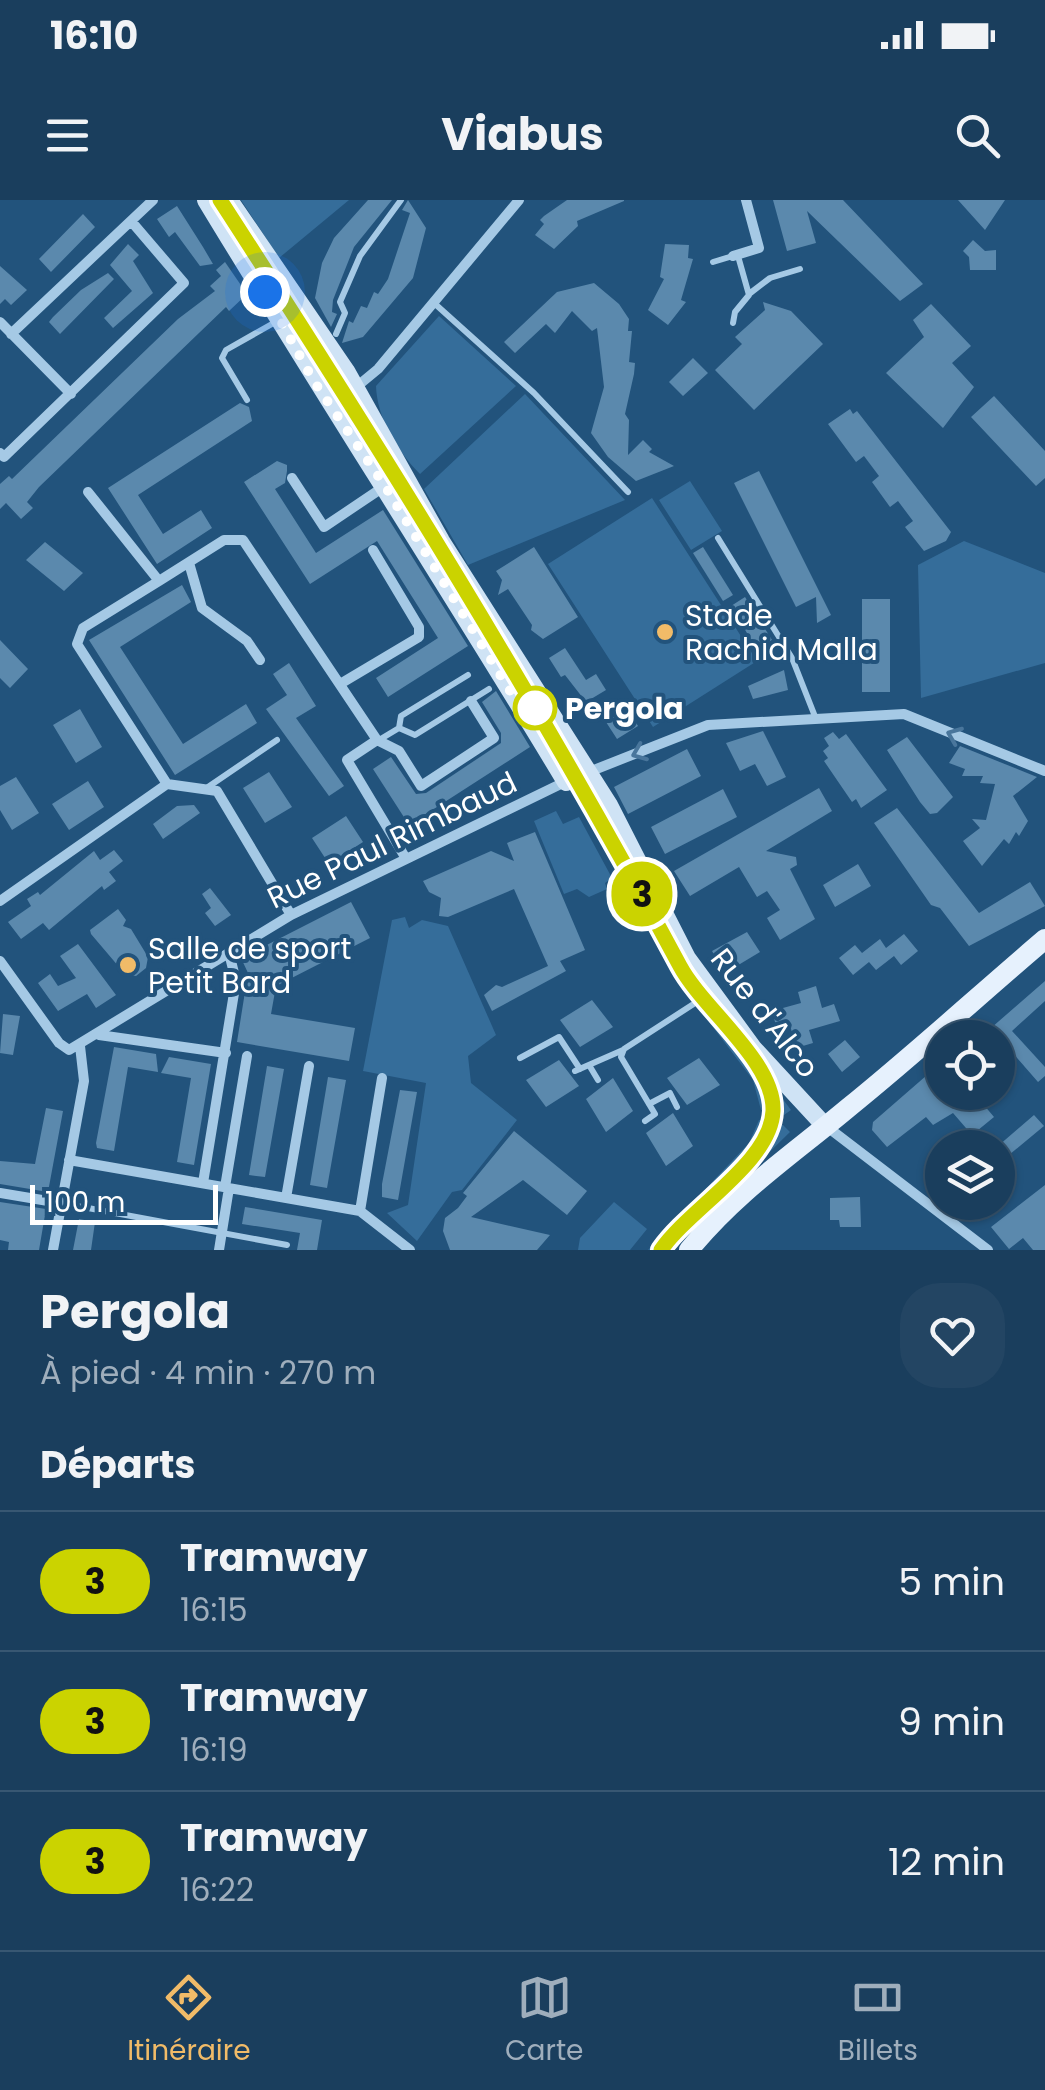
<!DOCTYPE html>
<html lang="fr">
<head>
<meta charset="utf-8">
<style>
	:root { --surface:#1a3e5d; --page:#234563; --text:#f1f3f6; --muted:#9faebc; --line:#385772; --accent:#f1bb68 }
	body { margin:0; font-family:Poppins,sans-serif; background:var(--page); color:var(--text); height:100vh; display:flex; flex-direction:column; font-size:38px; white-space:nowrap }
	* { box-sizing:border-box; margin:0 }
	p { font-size:32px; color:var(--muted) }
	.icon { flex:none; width:55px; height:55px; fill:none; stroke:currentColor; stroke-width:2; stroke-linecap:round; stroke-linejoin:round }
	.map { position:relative; height:1050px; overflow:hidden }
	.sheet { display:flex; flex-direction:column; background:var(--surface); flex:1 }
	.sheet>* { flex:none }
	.badge { padding:0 20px; border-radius:32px; font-size:35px; line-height:65px }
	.buttons { position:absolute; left:925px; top:820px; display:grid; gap:20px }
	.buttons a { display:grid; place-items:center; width:90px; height:90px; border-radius:50%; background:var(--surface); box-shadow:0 2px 8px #0004,0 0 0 2px var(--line); font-size:50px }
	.scale { position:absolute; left:30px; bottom:25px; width:188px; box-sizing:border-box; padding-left:10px; border:5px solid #fff; border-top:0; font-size:28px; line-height:35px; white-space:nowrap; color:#fff; -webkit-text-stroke:8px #22537c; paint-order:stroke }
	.you { position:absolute; width:50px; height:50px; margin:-25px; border:8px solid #fff; border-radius:50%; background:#1a73e8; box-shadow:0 0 0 15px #1a73e833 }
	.map>.badge { position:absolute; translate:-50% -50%; box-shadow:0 0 0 5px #fff }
	h2 { padding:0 40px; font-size:38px; line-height:90px }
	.round { display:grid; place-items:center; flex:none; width:105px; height:105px; border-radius:40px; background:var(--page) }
	.summary { display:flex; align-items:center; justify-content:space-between; height:170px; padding:0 40px }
	h1 { font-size:48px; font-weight:700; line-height:75px }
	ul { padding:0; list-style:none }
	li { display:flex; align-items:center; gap:30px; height:140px; padding:0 40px; border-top:2px solid var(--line) }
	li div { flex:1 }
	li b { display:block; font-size:38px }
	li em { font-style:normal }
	li .badge { min-width:110px; font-weight:700; text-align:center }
	.status { display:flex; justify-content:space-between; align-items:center; height:70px; padding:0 50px; background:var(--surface); direction:ltr }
	.status svg { height:28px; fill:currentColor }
	header { display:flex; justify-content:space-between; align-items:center; height:130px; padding:0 40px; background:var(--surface); font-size:45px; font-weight:700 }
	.menu { display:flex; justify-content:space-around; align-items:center; height:140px; border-top:2px solid var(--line); background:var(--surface); font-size:28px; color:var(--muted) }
	.menu a { display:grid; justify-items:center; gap:5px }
	.menu .active { color:var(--accent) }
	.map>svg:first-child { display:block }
	.green { fill:#356d9a }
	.building { fill:#5b89ad }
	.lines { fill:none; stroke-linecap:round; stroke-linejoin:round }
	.lane { stroke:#a5c9e5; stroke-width:6 }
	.street { stroke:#a5c9e5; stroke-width:10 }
	.secondary { stroke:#cfe3f5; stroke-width:18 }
	.primary { stroke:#e6f1fd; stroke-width:20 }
	.tram { stroke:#fff; stroke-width:2.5 }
	.oneway { stroke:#49769c }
	.line-casing { stroke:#fff; stroke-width:22 }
	.line { stroke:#cbd300; stroke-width:15 }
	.walk { stroke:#fff; stroke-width:10; stroke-dasharray:0 18 }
	.poi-dot { fill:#f1bb68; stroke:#22537c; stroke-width:4 }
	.stop-dot { fill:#fff; stroke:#cbd300; stroke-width:5 }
	.labels { text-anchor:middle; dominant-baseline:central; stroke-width:8; stroke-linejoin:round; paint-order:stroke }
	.poi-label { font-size:30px; fill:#fff; stroke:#22537c; text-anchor:start }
	.stop-label { font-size:30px; font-weight:bold; fill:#fff; stroke:#22537c; text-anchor:start }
	.street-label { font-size:30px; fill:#fff; stroke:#22537c }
</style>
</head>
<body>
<div class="status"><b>16:10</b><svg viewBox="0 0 49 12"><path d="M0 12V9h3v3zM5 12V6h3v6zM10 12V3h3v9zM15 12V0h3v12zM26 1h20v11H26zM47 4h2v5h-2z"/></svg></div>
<header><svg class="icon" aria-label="menu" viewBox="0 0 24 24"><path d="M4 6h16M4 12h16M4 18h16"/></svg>Viabus<svg class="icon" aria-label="search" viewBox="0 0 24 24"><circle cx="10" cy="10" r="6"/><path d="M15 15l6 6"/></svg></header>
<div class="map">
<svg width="1045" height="1050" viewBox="0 0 1045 1050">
	<rect width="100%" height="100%" fill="#22537c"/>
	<path class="green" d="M210 0H224L332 163 315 174Z
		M241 0H349L279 58Z
		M439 116 516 186 420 274C397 251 377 218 376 186Z
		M525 194 625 300 468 365 424 289Z
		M367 219 510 450 494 458 350 230Z
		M690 281 722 331 691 350 659 300Z
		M652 298 757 461 653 527 548 364Z
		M964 341 1045 373V463L921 498 918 365Z
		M556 611 563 624 579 617 612 678 605 683 607 689 589 697 577 689 564 694 534 621Z
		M405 717 409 728 422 720 448 726 496 835 468 856 471 883 517 920 462 990 452 992 417 1041 387 1013 408 1005 426 883 363 871 392 720Z
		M712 806 791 910 784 915 761 910 753 880 703 814Z
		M759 920 783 925 790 932 670 1050H648L749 943Z
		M614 1002 647 1029 630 1050H578L580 1038Z"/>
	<path class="building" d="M368 0H392L354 47 333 100 332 112 337 114 331 127 315 98 322 63 334 38Z
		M408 0 426 28 413 78 363 137 342 143 349 121 353 123 361 106 367 108 374 92 378 94 388 79 410 13 402 10Z
		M567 0H624V1L577 21 578 26 554 49 535 35 544 24 540 20 544 16Z
		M773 0H843L923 84 900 101 807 11 816 43 787 51Z
		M958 0H1005L985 30Z
		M177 6 203 47 213 64 200 66 175 32 169 37 157 19Z
		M83 14 95 27 51 72 39 59Z
		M973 40 985 51 996 50V70H970L969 57 963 51Z
		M128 44 139 55 133 61 153 93 113 128 104 118 132 91 110 65Z
		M665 44 689 45 688 58 693 59 681 100 686 102 668 125 648 110 664 79 660 77Z
		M225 62 247 94 229 111 226 107 39 287 27 302 33 308 21 319 6 303 0 309V284L9 276 12 279 178 119 215 91 210 86 221 76 216 70Z
		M0 66 27 90 11 105 5 99 0 104Z
		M108 73 114 79 60 134 49 122 53 117 81 90Z
		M594 83 619 104 629 119 628 131H632L629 162 635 163 634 174 625 214 629 220 628 255 643 240 652 249 649 252 674 266 636 281 608 257 591 233 604 187 597 128 592 131 572 111 555 133 546 124 515 153 504 142 557 92Z
		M763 102 791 111 823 144 754 210 715 170 742 144 735 137 765 110Z
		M931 104 971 146 952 163 974 187 943 228 886 173 924 137 913 120Z
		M693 158 708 173 683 196 669 182Z
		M994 196 1045 251V278L1036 286 971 217Z
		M240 203 249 207 252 221 138 295 163 334 201 310 212 328 157 364 108 288Z
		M850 209 853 214 857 211 951 332 946 341 924 351 905 327 913 321 898 301 890 307 872 282 879 276 864 256 856 262 828 224Z
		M277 261 287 265V271L285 283 275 289 316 353 383 310 468 446 388 497 376 478 438 438 377 341 310 384 244 282Z
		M759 271 831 415 817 423 816 397 796 407 734 283Z
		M45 342 83 373 64 391 26 360Z
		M534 347 578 417 543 439 531 430 532 425 508 389 498 395 502 380 496 371Z
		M703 347 733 395 723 401 693 353Z
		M182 385 191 402 120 447 183 544 246 504 257 523 175 575 89 440Z
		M745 397 772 440 757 450 731 406Z
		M862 399H890V492H862Z
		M0 440 28 469 10 488 0 478Z
		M565 448 586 480 596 474 606 490 586 502 565 475 561 477 549 458Z
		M289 463 316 506 296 518 344 586 329 596 266 509 287 495 273 474Z
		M784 470 788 490 753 499 748 486Z
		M496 491 530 547 409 625 373 569 391 557 416 594 426 593 501 543V533L482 502Z
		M627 508 638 526 617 539 606 522Z
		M80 509 102 547 76 563 53 525Z
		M763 531 786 577 767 586 755 564 740 571 726 543Z
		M833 532 839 539 846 534 887 590 861 608 856 599 852 602 824 561 828 558 823 551 829 546 824 538Z
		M907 537 953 597 937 613 930 614 920 602 887 550Z
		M960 546 1037 577 1013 596 1028 621 1019 636 1016 632 1009 644 1004 639 982 666 963 641 980 628 972 619 986 620 995 584 980 583 983 576H962L965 569 949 563Z
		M687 549 701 576 628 614 614 587Z
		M269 572 292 607 265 623 243 588Z
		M16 577 39 613 12 630 0 610V586Z
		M88 581 104 607 69 630 52 604Z
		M819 588 832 611 766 651 796 657 797 665 790 669 815 719 780 740 767 718 780 710 767 691 757 697 739 667 690 696 674 671Z
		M723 589 737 617 665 654 651 627Z
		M194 605 200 613 163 639 153 624 177 606Z
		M897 608 979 713 1030 682 1045 706 969 746 940 708 931 705 874 623Z
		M346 616 363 642 329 664 312 638Z
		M535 632 585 750 560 761 566 771 492 811 484 795 496 785 502 787 548 766 514 689 448 717 439 716 441 698 429 692 423 681 491 651 514 661 507 643Z
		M114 650 123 661 109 672 116 681 104 690 102 686 49 730 43 723 21 739 8 722 31 706 27 699 38 692 40 695 94 651 100 660Z
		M858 664 871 686 835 707 823 685Z
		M210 688 231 715 215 726 205 713 211 708 202 694Z
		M351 702 370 738 276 786 271 814 355 828 349 861 237 842 248 773 241 758Z
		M118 709 126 720 123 726 131 729 148 757 146 768 136 776 125 774 91 734 90 730Z
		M747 732 760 752 725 773 712 751Z
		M904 734 918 751 901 765 894 756 876 770 869 762 853 775 839 758 855 745 862 753 880 739 886 748Z
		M78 744 116 795 96 808 87 794 58 811 38 783 50 774 58 786 76 778 60 756Z
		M1045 781V801L1012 831 1045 867V876L1038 882 991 828Z
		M816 786 822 808 834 804 840 821 809 830 813 843 796 848 790 825 777 829 772 811 801 803 798 792Z
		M592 800 613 827 580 847 560 820Z
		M3 814 20 816 13 855 0 853Z
		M845 840 860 857 842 872 828 854Z
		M114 847 156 854 158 872 128 867 114 951 97 948 96 943Z
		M169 857 211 864 194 965 177 962 191 878 161 873Z
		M699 858 720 885 687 905 667 878Z
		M559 860 579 886 546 907 526 880Z
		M942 862V892H973L994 917 972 935 953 913 933 925 926 917 887 947 872 930 873 922Z
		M267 866 284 869 265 977 249 975Z
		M328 877 346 880 327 988 310 985Z
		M613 878 633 911 606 932 586 899Z
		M400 890 417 892 398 1000 382 997V984Z
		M46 908 63 911 48 992 0 984V961L35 964Z
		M673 913 693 946 666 966 646 933Z
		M1034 915 1044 926 998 964V946Z
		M514 931 587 991 567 1015 523 980 471 1017 550 1035 537 1050H450L443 1031 445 1018 458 1008 467 996 463 993Z
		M1045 985V1050H1033L1023 1038 1009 1049 991 1027Z
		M860 997 861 1027H840L839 1020H830V998Z
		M0 1002 46 1009 39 1050H8L9 1042 0 1040Z
		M245 1007 322 1020 317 1050H297L300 1033 242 1024Z
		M79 1019 95 1022 91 1050H73Z"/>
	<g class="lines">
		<path class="lane" d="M713 62 733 56
			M749 94 770 78 800 69
			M434 103 534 193 628 292
			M733 123 735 112 749 95 738 56
			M336 134 345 113 340 102 360 56 401 0
			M247 200 222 158 226 150 279 120
			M718 338 792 458 816 519
			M399 528 401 516 468 475
			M379 540 399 528 415 535 489 489
			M208 587 277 540
			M520 858 559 837 580 869
			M589 865 598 880
			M575 871 623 850
			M649 904 670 893 677 907
			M645 921 655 914 621 857 624 849 709 794
			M61 1003 287 1045"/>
		<path class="street" d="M733 56 759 48 746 0
			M0 122 71 194
			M11 134 153 0
			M355 188 378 169 519 0
			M0 253 4 257 184 83 131 21
			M292 278 324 327 385 286
			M88 292 159 381 83 428 77 444 167 584
			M189 363 202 408 247 441 260 460
			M159 381 224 340H243L377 540 399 551 421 586 494 538 471 501
			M340 484 419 437V427L373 350
			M377 540 347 560 405 657
			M0 701 167 584 217 591 291 715
			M0 761 59 843 69 850 291 715 571 579 708 525 904 514 1045 571
			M99 835 226 853
			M826 926 988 1050
			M69 960 360 1011 410 1050
			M203 983 236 781 229 753
			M225 987 247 856
			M0 993 60 1003
			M286 998 309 866
			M360 1011 382 878
			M53 1050 84 881 80 846
			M219 1050 229 988"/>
		<path class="secondary" d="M206 0C324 195 448 386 566 582
			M229 0 346 171 441 341 609 605 687 758 753 848 825 926"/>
		<path class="primary" d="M689 1050C735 993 793 954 848 908 915 854 979 795 1045 739"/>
		<path class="tram" d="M220 0C382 250 539 504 680 766 703 809 775 862 773 911 771 963 689 1008 661 1050"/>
	</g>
	<defs><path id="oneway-chevron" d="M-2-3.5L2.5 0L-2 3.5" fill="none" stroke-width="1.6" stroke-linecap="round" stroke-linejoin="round" transform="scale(2.5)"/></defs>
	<g class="oneway">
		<use href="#oneway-chevron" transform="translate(954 535) rotate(-158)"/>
		<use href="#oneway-chevron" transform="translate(639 553) rotate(158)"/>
	</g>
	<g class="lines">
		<defs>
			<path id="line" d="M220 0C382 250 540 504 680 766 703 809 775 862 773 911 771 962 689 1009 661 1050"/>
		</defs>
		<use href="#line" class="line-casing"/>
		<use href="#line" class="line"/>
		<path class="walk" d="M265 92 313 180 385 286 523 512 535 508"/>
	</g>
	<g class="poi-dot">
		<circle cx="665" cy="432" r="10"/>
		<circle cx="128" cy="765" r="10"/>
	</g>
	<circle class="stop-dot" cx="535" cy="508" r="20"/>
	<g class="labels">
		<g class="poi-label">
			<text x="685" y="415">Stade<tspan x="685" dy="34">Rachid Malla</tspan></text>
			<text x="148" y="748">Salle de sport<tspan x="148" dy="34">Petit Bard</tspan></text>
		</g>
		<g class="stop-label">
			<text x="565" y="508">Pergola</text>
		</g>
		<g class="street-label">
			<text transform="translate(392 640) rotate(-26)">Rue Paul Rimbaud</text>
			<text transform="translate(765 813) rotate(52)">Rue d'Alco</text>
		</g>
	</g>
</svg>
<div class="buttons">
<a><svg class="icon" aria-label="locate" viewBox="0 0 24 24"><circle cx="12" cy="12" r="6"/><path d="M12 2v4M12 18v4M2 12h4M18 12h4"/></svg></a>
<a><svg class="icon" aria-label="layers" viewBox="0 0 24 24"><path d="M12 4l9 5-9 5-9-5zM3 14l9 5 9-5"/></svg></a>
</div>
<div class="scale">100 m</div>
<div class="you" style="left:265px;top:92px"></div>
<b class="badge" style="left:642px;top:694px;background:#cbd300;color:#111">3</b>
</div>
<section class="sheet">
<div class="summary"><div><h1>Pergola</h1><p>À pied · 4 min · 270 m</p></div><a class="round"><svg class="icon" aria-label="heart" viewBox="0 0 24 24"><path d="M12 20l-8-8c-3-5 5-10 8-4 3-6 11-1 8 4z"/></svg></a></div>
<h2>Départs</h2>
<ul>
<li><span class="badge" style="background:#cbd300;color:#111">3</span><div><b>Tramway</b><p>16:15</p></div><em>5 min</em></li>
<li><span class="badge" style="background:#cbd300;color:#111">3</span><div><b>Tramway</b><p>16:19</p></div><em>9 min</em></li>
<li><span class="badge" style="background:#cbd300;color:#111">3</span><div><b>Tramway</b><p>16:22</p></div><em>12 min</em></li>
</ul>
</section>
<nav class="menu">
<a class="active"><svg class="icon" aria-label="directions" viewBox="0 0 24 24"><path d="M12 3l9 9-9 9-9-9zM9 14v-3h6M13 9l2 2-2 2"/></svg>Itinéraire</a>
<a><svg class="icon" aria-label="map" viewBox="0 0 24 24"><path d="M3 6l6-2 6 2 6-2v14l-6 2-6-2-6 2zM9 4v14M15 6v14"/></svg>Carte</a>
<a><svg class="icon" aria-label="tickets" viewBox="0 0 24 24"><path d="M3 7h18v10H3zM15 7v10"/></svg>Billets</a>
</nav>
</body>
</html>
